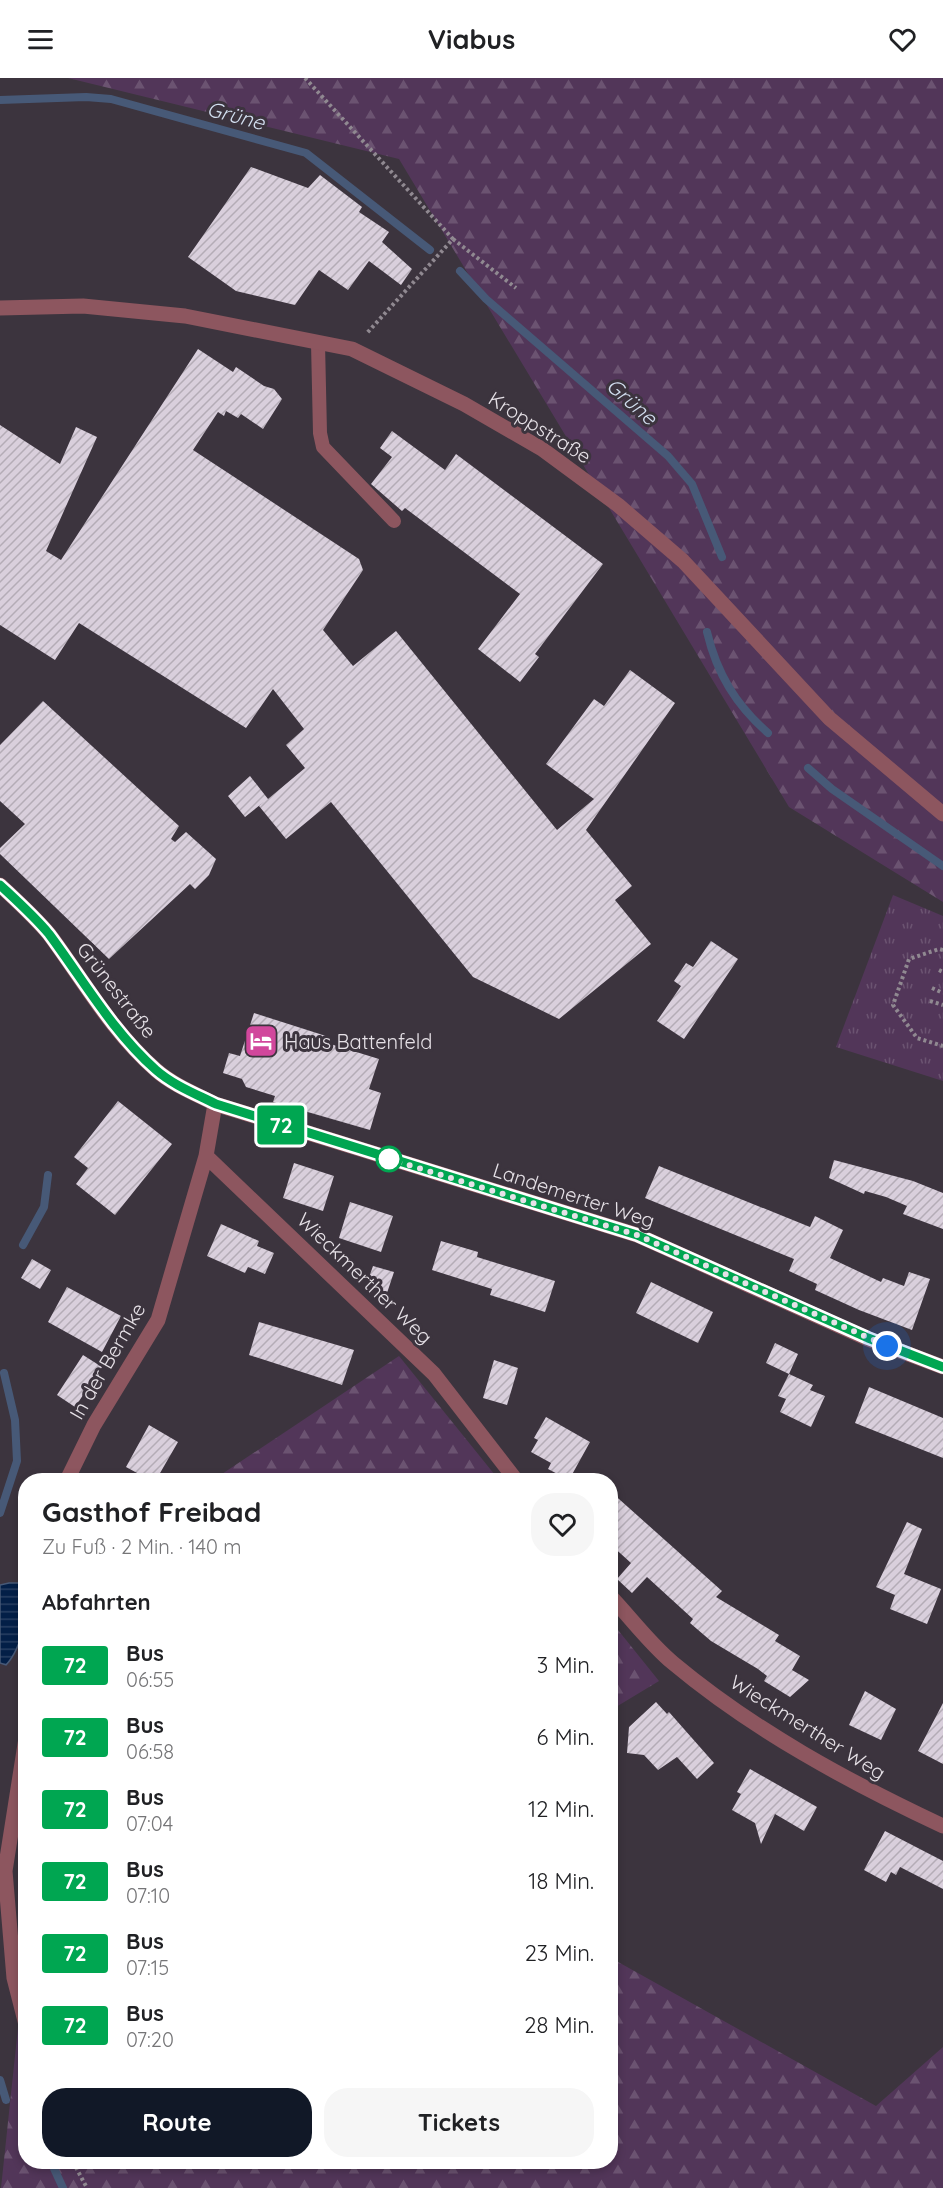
<!DOCTYPE html>
<html lang="de">
<head>
<meta charset="utf-8">
<style>
	:root { --surface:#fff; --page:#f6f6f6; --text:#202124; --muted:#757577; --accent:#111827 }
	body { margin:0; font-family:Quicksand,sans-serif; background:var(--page); color:var(--text); height:100vh; display:flex; flex-direction:column; font-size:22px; white-space:nowrap }
	* { box-sizing:border-box; margin:0 }
	p { font-size:20px; color:var(--muted) }
	.icon { flex:none; width:33px; height:33px; fill:none; stroke:currentColor; stroke-width:2; stroke-linecap:round; stroke-linejoin:round }
	.map { position:relative; flex:1; overflow:hidden }
	.details { position:absolute; left:18px; top:1395px; width:600px; height:696px; display:flex; flex-direction:column; background:var(--surface); border-radius:24px; box-shadow:0 3px 9px #0003 }
	.details>* { flex:none }
	.badge { padding:0 12px; border-radius:4px; font-size:21px; line-height:39px }
	.you { position:absolute; width:30px; height:30px; margin:-15px; border:4px solid #fff; border-radius:50%; background:#1a73e8; box-shadow:0 0 0 9px #1a73e833 }
	.map>.badge { position:absolute; translate:-50% -50%; box-shadow:0 0 0 3px #fff }
	h2 { padding:0 24px; font-size:22px; line-height:54px }
	.round { display:grid; place-items:center; flex:none; width:63px; height:63px; border-radius:24px; background:var(--page) }
	.overview { display:flex; align-items:center; justify-content:space-between; height:102px; padding:0 24px }
	h1 { font-size:28px; font-weight:800; line-height:45px }
	.primary-button { display:flex; gap:12px; margin-top:auto; padding:12px 24px }
	.primary-button a { flex:1; height:69px; border-radius:24px; background:var(--accent); color:#fff; font-size:24px; font-weight:800; line-height:69px; text-align:center }
	.primary-button a+a { background:var(--page); color:var(--text) }
	ul { padding:0; list-style:none }
	li { display:flex; align-items:center; gap:18px; height:72px; padding:0 24px }
	li div { flex:1 }
	li b { display:block; font-size:22px }
	li em { font-style:normal }
	li .badge { min-width:66px; font-weight:700; text-align:center }
	header { display:flex; justify-content:space-between; align-items:center; height:78px; padding:0 24px; background:var(--surface); font-size:27px; font-weight:800 }
	.map>svg:first-child { display:block }
	.forest { fill:url(#forest-firs) }
	.park { fill:url(#park-tufts) }
	.water { fill:url(#water-rules); stroke:#475977; stroke-width:1.5 }
	.lines { fill:none; stroke-linecap:round; stroke-linejoin:round }
	.stream { stroke:#475977; stroke-width:8 }
	.building { fill:url(#building-hatch) }
	.path { stroke:#908991; stroke-width:4; stroke-dasharray:3 3; stroke-linecap:butt }
	.service { stroke:#8d565f; stroke-width:14 }
	.minor { stroke:#8d565f; stroke-width:15 }
	.tertiary { stroke:#8d565f; stroke-width:15 }
	.line-casing { stroke:#fff; stroke-width:14 }
	.line { stroke:#00a651; stroke-width:9 }
	.walk { stroke:#e6e1e7; stroke-width:6; stroke-dasharray:0 10.8 }
	.stop-dot { fill:#fff; stroke:#00a651; stroke-width:3 }
	.labels { text-anchor:middle; dominant-baseline:central; stroke-width:6; stroke-linejoin:round; paint-order:stroke }
	.street-label { font-size:20px; fill:#e6e1e7; stroke:#3c343e }
	.poi-label { font-size:20px; fill:#e6e1e7; stroke:#3c343e; text-anchor:start }
	.water-label { font-size:21px; font-style:italic; fill:#d2deef; stroke:#3c343e }
</style>
</head>
<body>
<header><svg class="icon" aria-label="menu" viewBox="0 0 24 24"><path d="M4 6h16M4 12h16M4 18h16"/></svg>Viabus<svg class="icon" aria-label="heart" viewBox="0 0 24 24"><path d="M12 20l-8-8c-3-5 5-10 8-4 3-6 11-1 8 4z"/></svg></header>
<div class="map">
<svg width="943" height="2110" viewBox="0 0 943 2110">
	<defs>
		<pattern id="forest-firs" width="22" height="20" patternUnits="userSpaceOnUse" patternTransform="scale(1.5)"><rect width="22" height="20" fill="#523659"/><path d="M5 1l3.5 6h-7zM16 11l3.5 6h-7z" fill="#6b5371"/></pattern>
		<pattern id="park-tufts" width="24" height="20" patternUnits="userSpaceOnUse" patternTransform="scale(1.5)"><rect width="24" height="20" fill="#523659"/><path d="M3 7l-1-3M5 7V3M7 7l1-3M15 17l-1-3M17 17v-4M19 17l1-3" fill="none" stroke="#6b5371"/></pattern>
		<pattern id="water-rules" width="6" height="5" patternUnits="userSpaceOnUse" patternTransform="scale(1.5)"><rect width="6" height="5" fill="#031f47"/><path d="M0 2.5h6" fill="none" stroke="#283f62"/></pattern>
		<pattern id="building-hatch" width="6" height="6" patternUnits="userSpaceOnUse" patternTransform="scale(1.5)"><rect width="6" height="6" fill="#d9cfdc"/><path d="M-1 1l2-2M0 6l6-6M5 7l2-2" fill="none" stroke="#b4acb6"/></pattern>
	</defs>
	<rect width="100%" height="100%" fill="#3c343e"/>
	<path class="forest" d="M68 0H943V824L789 729 399 81Z
		M399 1278 499 1402H213Z
		M610 1542 659 1603 611 1632H610Z
		M611 1880 876 2028 943 1969V2110H1L25 1884 26 2084H610Z"/>
	<path class="park" d="M893 817 943 838V1003L836 969Z"/>
	<path class="water" d="M9 1505H21C34 1525 21 1571 6 1587L0 1585V1507Z"/>
	<g class="lines">
		<path class="stream" d="M0 22 86 19 111 21 306 75 430 172
			M460 193 486 221 668 378 692 406 722 479
			M707 554C717 596 736 627 768 655
			M808 690 832 711 943 788
			M23 1167 44 1129 48 1097
			M0 1435 17 1383 15 1342 4 1295
			M0 2002 6 2022
			M51 2084 63 2110"/>
	</g>
	<path class="building" d="M251 89 308 110 320 97 362 129 359 134 389 154 382 164 412 191 401 207 369 183 348 212 319 192 295 227 236 213 188 179Z
		M198 271 233 294 236 289 264 308 274 311 282 321 263 351 241 336 238 340 226 333 224 338 218 334 193 372 359 481 363 492 323 552 353 588 396 553 557 752 594 721 546 686 594 621 604 628 630 592 675 625 586 752 632 808 615 822 651 866 559 941 473 899 331 724 286 761 259 728 265 723 245 739 228 718 250 698 268 721 305 690 286 667 304 651 273 611 246 650 79 545 55 582 0 547V347L60 386 76 349 97 359 46 473 61 482Z
		M392 353 445 392 456 376 603 486 535 576 539 579 520 604 478 571 520 516 405 430 402 433 371 406 392 379 380 370Z
		M43 623 179 748 171 761 175 764 186 754 216 781 209 797 195 811 190 806 109 881 0 776V770L25 746 0 723V667Z
		M711 863 738 881 684 961 657 943 681 908 674 903 686 885 693 889Z
		M254 935 326 958 324 964 379 981 369 1011 381 1015 370 1052 273 1024 275 1018 246 1009 242 1001 223 995 229 975 240 978Z
		M118 1023 172 1066 115 1137 76 1106 88 1090 74 1079Z
		M834 1082 913 1103 943 1115V1151L903 1136 907 1128 886 1119 865 1113 864 1116 829 1100Z
		M294 1085 334 1098 323 1133 283 1120Z
		M659 1088 810 1149 815 1138 843 1152 830 1180 881 1204 883 1200 904 1208 909 1194 930 1201 912 1252 859 1232 815 1212 817 1206 789 1193 794 1181 645 1120Z
		M350 1124 393 1138 381 1174 339 1160Z
		M221 1146 259 1163 257 1168 274 1175 265 1196 248 1189 245 1195 207 1178Z
		M441 1163 478 1174 477 1179 555 1203 545 1234 490 1217 492 1211 432 1192Z
		M32 1181 51 1192 40 1211 21 1200Z
		M373 1188 394 1194 387 1215 366 1208Z
		M651 1204 713 1234 698 1265 636 1235Z
		M67 1209 121 1238 102 1274 48 1244Z
		M259 1244 354 1272 342 1307 249 1277Z
		M775 1265 798 1276 789 1296 766 1285Z
		M83 1277 102 1289 75 1329 57 1317Z
		M494 1282 518 1290 507 1327 483 1320Z
		M789 1296 813 1307 810 1312 825 1318 811 1349 780 1334 786 1321 778 1318Z
		M869 1309 943 1340V1380L855 1345Z
		M546 1339 590 1364 569 1402 548 1391 551 1385 531 1374 538 1362 534 1360Z
		M149 1347 178 1364 156 1402H150L126 1389Z
		M610 1413 722 1513 716 1519 779 1557 775 1563 800 1578 792 1592 809 1602 790 1619 764 1603 767 1598 758 1591 711 1563 690 1545 693 1541 647 1499 632 1515 617 1501 631 1485 610 1466Z
		M907 1444 922 1451 904 1496 941 1511 927 1546 890 1531 895 1517 876 1509Z
		M865 1613 896 1631 881 1662 849 1647Z
		M656 1624 667 1636 669 1634 714 1685 697 1701 677 1679 658 1692 644 1677 627 1675 629 1649Z
		M943 1625V1686L918 1673Z
		M750 1691 817 1729 804 1753 775 1736 761 1766 755 1745 732 1732 741 1716 737 1714Z
		M885 1753 943 1783V1811L900 1789 896 1797 891 1794 886 1804 864 1792Z"/>
	<g class="lines">
		<path class="path" d="M305 0 453 161 367 255
			M453 161 516 210
			M943 872 939 871 909 881 893 927 917 960 943 968
			M939 892 943 894
			M932 910 943 915
			M930 923 943 927
			M73 2084 87 2110"/>
		<path class="service" d="M318 265 320 355 323 369 394 443"/>
		<path class="minor" d="M0 807C16 822 35 839 49 856 84 903 111 953 156 992 173 1007 196 1016 215 1026L637 1157 868 1261 943 1289
			M206 1078 434 1296 516 1402
			M67 1402 94 1347 158 1242 206 1078 215 1026
			M610 1518C631 1540 650 1566 673 1585 753 1652 849 1704 943 1748
			M26 1660 5 1793 14 1900 26 1947"/>
		<path class="tertiary" d="M0 230 83 228 185 238 352 271 464 326 542 371 618 427 683 483 829 640 943 736"/>
	</g>
	<g class="lines">
		<defs>
			<path id="line" d="M0 807C16 822 35 839 49 856 84 903 112 953 156 992 173 1007 196 1016 216 1026L637 1157 868 1260 943 1289"/>
		</defs>
		<use href="#line" class="line-casing"/>
		<use href="#line" class="line"/>
		<path class="walk" d="M389 1081 637 1157 887 1268"/>
	</g>
	<defs>
		<symbol id="hotel-square" viewBox="-11 -11 22 22"><rect x="-9" y="-9" width="18" height="18" rx="4" fill="#d1479c" stroke="#3c343e"/><path d="M-6-4.5h1.5V1H6V5H4.5V3h-9V5H-6ZM-4 0a1.8 1.8 0 1 1 3.6 0ZM.5 0V-2.5h3Q6-2.5 6 0Z" fill="#fff"/></symbol>
	</defs>
	<g fill-rule="evenodd">
		<use href="#hotel-square" x="242" y="944" width="38" height="38"/>
	</g>
	<circle class="stop-dot" cx="389" cy="1081" r="12"/>
	<g class="labels">
		<g class="street-label">
			<text transform="translate(540 349) rotate(32)">Kroppstraße</text>
			<text transform="translate(117 912) rotate(52)">Grünestraße</text>
			<text transform="translate(574 1117) rotate(18)">Landemerter Weg</text>
			<text transform="translate(365 1200) rotate(44)">Wieckmerther Weg</text>
			<text transform="translate(107 1283) rotate(-60)">In der Bermke</text>
			<text transform="translate(808 1649) rotate(32)">Wieckmerther Weg</text>
		</g>
		<g class="poi-label">
			<text x="284" y="963">Haus Battenfeld</text>
		</g>
		<g class="water-label">
			<text transform="translate(236 37) rotate(15)">Grüne</text>
			<text transform="translate(632 323) rotate(41)">Grüne</text>
		</g>
	</g>
</svg>
<div class="you" style="left:887px;top:1268px"></div>
<b class="badge" style="left:281px;top:1047px;background:#00a651;color:#fff">72</b>
<section class="details">
<div class="overview"><div><h1>Gasthof Freibad</h1><p>Zu Fuß · 2 Min. · 140 m</p></div><a class="round"><svg class="icon" aria-label="heart" viewBox="0 0 24 24"><path d="M12 20l-8-8c-3-5 5-10 8-4 3-6 11-1 8 4z"/></svg></a></div>
<h2>Abfahrten</h2>
<ul>
<li><span class="badge" style="background:#00a651;color:#fff">72</span><div><b>Bus</b><p>06:55</p></div><em>3 Min.</em></li>
<li><span class="badge" style="background:#00a651;color:#fff">72</span><div><b>Bus</b><p>06:58</p></div><em>6 Min.</em></li>
<li><span class="badge" style="background:#00a651;color:#fff">72</span><div><b>Bus</b><p>07:04</p></div><em>12 Min.</em></li>
<li><span class="badge" style="background:#00a651;color:#fff">72</span><div><b>Bus</b><p>07:10</p></div><em>18 Min.</em></li>
<li><span class="badge" style="background:#00a651;color:#fff">72</span><div><b>Bus</b><p>07:15</p></div><em>23 Min.</em></li>
<li><span class="badge" style="background:#00a651;color:#fff">72</span><div><b>Bus</b><p>07:20</p></div><em>28 Min.</em></li>
</ul>
<div class="primary-button"><a>Route</a><a>Tickets</a></div>
</section>
</div>
</body>
</html>
